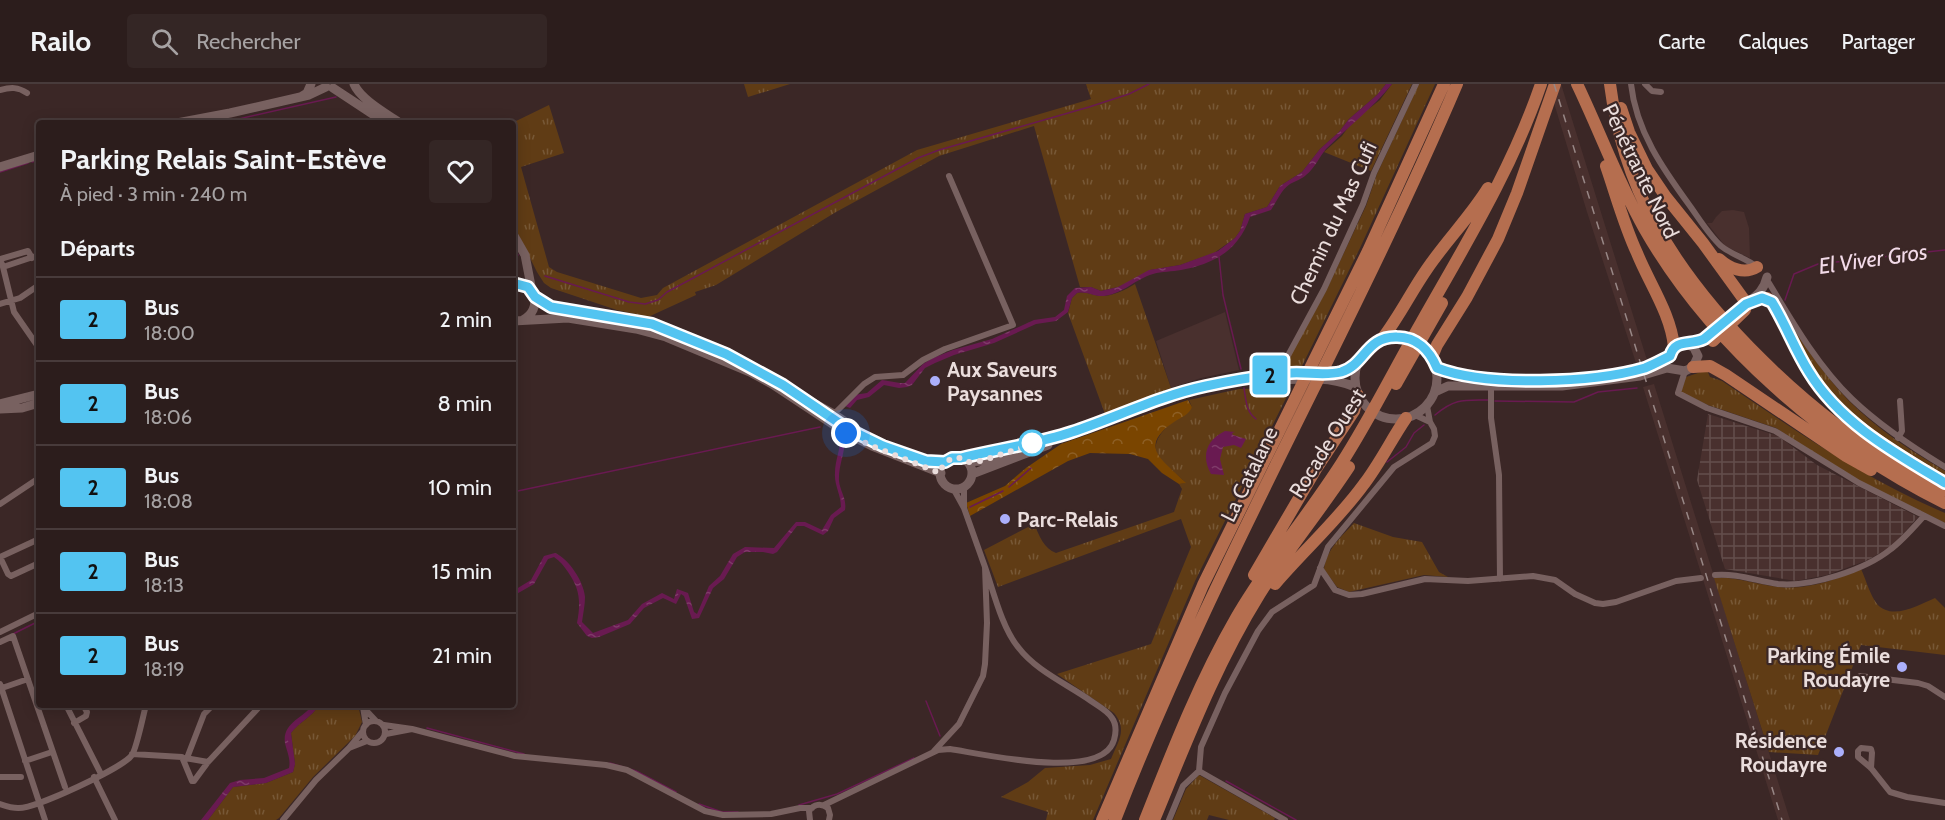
<!DOCTYPE html>
<html lang="fr">
<head>
<meta charset="utf-8">
<style>
	:root { --surface:#2c1d1c; --page:#342625; --text:#f1f3f6; --muted:#a6a2a3; --line:#483b3b }
	body { margin:0; font-family:Cabin,sans-serif; background:var(--page); color:var(--text); height:100vh; display:flex; flex-direction:column; font-size:22px; white-space:nowrap }
	* { box-sizing:border-box; margin:0 }
	p { font-size:20px; color:var(--muted) }
	.icon { flex:none; width:33px; height:33px; fill:none; stroke:currentColor; stroke-width:2; stroke-linecap:round; stroke-linejoin:round }
	.map { position:relative; flex:1; overflow:hidden }
	.sheet { position:absolute; left:36px; top:36px; width:480px; height:588px; display:flex; flex-direction:column; background:var(--surface); border-radius:6px; box-shadow:0 3px 15px #0003,0 0 0 2px var(--line) }
	.sheet>* { flex:none }
	.badge { padding:0 12px; border-radius:4px; font-size:21px; line-height:39px }
	.you { position:absolute; width:30px; height:30px; margin:-15px; border:4px solid #fff; border-radius:50%; background:#1a73e8; box-shadow:0 0 0 9px #1a73e833 }
	.map>.badge { position:absolute; translate:-50% -50%; box-shadow:0 0 0 3px #fff }
	h2 { padding:0 24px; font-size:22px; line-height:54px }
	.round { display:grid; place-items:center; flex:none; width:63px; height:63px; border-radius:6px; background:var(--page) }
	.head { display:flex; align-items:center; justify-content:space-between; height:102px; padding:0 24px }
	h1 { font-size:28px; font-weight:800; line-height:45px }
	ul { padding:0; list-style:none }
	li { display:flex; align-items:center; gap:18px; height:84px; padding:0 24px; border-top:2px solid var(--line) }
	li div { flex:1 }
	li b { display:block; font-size:22px }
	li em { font-style:normal }
	li .badge { min-width:66px; font-weight:700; text-align:center }
	header { display:flex; align-items:center; gap:36px; box-sizing:border-box; height:84px; padding:0 30px; background:var(--surface); border-bottom:2px solid var(--line) }
	header strong { font-size:28px }
	nav { display:flex; gap:33px; margin-inline-start:auto; font-size:21px }
	.search { width:420px; height:54px; background:var(--page); display:flex; align-items:center; gap:15px; box-sizing:border-box; padding:0 21px; border-radius:6px; color:var(--muted); font-size:22px }
	.map>svg:first-child { display:block }
	.built { fill:#49302e }
	.industrial { fill:url(#industrial-grid) }
	.grass { fill:url(#grass-tufts) }
	.forest { fill:url(#forest-crowns) }
	.water { fill:url(#water-ripples) }
	.lines { fill:none; stroke-linecap:round; stroke-linejoin:round }
	.stream { stroke:#691a51; stroke-width:1.5 }
	.street { stroke:#786160; stroke-width:6 }
	.secondary { stroke:#786160; stroke-width:9 }
	.highway { stroke:#b56e4f; stroke-width:12 }
	.rail { stroke:#988786; stroke-width:1.5; stroke-dasharray:8 8; stroke-linecap:butt }
	.line-casing { stroke:#fff; stroke-width:14 }
	.line { stroke:#53c4f1; stroke-width:9 }
	.walk { stroke:#eadddc; stroke-width:6; stroke-dasharray:0 10.8 }
	.poi-dot { fill:#abaffb; stroke:#3b2726; stroke-width:2 }
	.stop-dot { fill:#fff; stroke:#53c4f1; stroke-width:3 }
	.labels { text-anchor:middle; dominant-baseline:central; stroke-width:4.5; stroke-linejoin:round; paint-order:stroke }
	.street-label { font-size:21px; fill:#eadddc; stroke:#3b2726 }
	.poi-label { font-size:21px; font-weight:bold; fill:#eadddc; stroke:#3b2726; text-anchor:start }
	.water-label { font-size:22px; font-style:italic; fill:#f3dbe9; stroke:#3b2726 }
</style>
</head>
<body>
<header>
<strong>Railo</strong>
<div class="search"><svg class="icon" aria-label="search" viewBox="0 0 24 24"><circle cx="10" cy="10" r="6"/><path d="M15 15l6 6"/></svg>Rechercher</div>
<nav><a>Carte</a><a>Calques</a><a>Partager</a></nav>
</header>
<div class="map">
<svg width="1945" height="736" viewBox="0 0 1945 736">
	<defs>
		<pattern id="industrial-grid" width="8" height="8" patternUnits="userSpaceOnUse" patternTransform="scale(1.5)"><rect width="8" height="8" fill="#49302e"/><path d="M0 4h8M4 0v8" fill="none" stroke="#634e4c"/></pattern>
		<pattern id="grass-tufts" width="24" height="20" patternUnits="userSpaceOnUse" patternTransform="scale(1.5)"><rect width="24" height="20" fill="#603c15"/><path d="M3 7l-1-3M5 7V3M7 7l1-3M15 17l-1-3M17 17v-4M19 17l1-3" fill="none" stroke="#775836"/></pattern>
		<pattern id="forest-crowns" width="20" height="18" patternUnits="userSpaceOnUse" patternTransform="scale(1.5)"><rect width="20" height="18" fill="#7a4500"/><path d="M2 6a3 3 0 1 1 6 0M12 15a3 3 0 1 1 6 0" fill="none" stroke="#8d5f25"/></pattern>
		<pattern id="water-ripples" width="26" height="14" patternUnits="userSpaceOnUse" patternTransform="scale(1.5)"><rect width="26" height="14" fill="#691a51"/><path d="M2 4q2-2 4 0t4 0M15 11q2-2 4 0t4 0" fill="none" stroke="#7f3b69"/></pattern>
	</defs>
	<rect width="100%" height="100%" fill="#3b2726"/>
	<path class="built" d="M1561 0 1647 276 1636 279 1587 128 1554 19Z
		M1733 126 1744 128 1749 144 1750 174 1725 162 1707 139H1712L1716 133 1722 127Z
		M1225 228 1239 286 1201 294 1171 304 1156 257Z
		M1654 300 1790 736H1778L1643 303Z"/>
	<path class="industrial" d="M1708 330 1778 352 1817 381 1918 433 1893 461 1868 476 1827 491 1796 497 1725 485 1697 396Z"/>
	<path class="grass" d="M744 0H790L748 13Z
		M1086 0H1386L1377 11 1349 35 1339 48 1320 65 1302 88 1280 102 1267 123 1245 130 1240 147 1235 154 1214 169 1180 181 1150 186 1129 199 1118 203 1101 207 1091 203H1080L1034 42 939 72 836 128 716 201 695 208 696 211 648 233 617 226 551 204 544 199 537 188 513 140 512 39 549 21 564 69 521 83 549 183 557 188 641 214 657 211 663 204 917 66 1091 15Z
		M1392 0H1412L1371 87 1324 68 1342 52 1352 38 1380 16Z
		M1419 0H1435L1360 164 1302 282H1284L1326 207 1366 122 1377 90Z
		M1135 200 1171 304 1105 330 1068 229 1072 214 1077 209C1087 207 1093 212 1102 212 1113 212 1125 206 1135 200Z
		M1780 224C1801 256 1822 289 1848 316 1877 345 1911 367 1945 387V394C1908 371 1862 345 1832 312 1810 286 1796 254 1780 224Z
		M1707 286 1710 293 1722 297C1793 345 1866 396 1945 429V439L1860 397 1821 374 1776 344 1708 321 1681 308 1686 293Z
		M1291 304 1195 497 1093 736H1046L1048 728 1001 713 1028 698 1045 684 1090 681 1111 675C1118 657 1128 646 1114 629L1057 590 1151 560 1191 463 1181 435 998 503 984 466 1034 440C1039 451 1044 465 1056 469L1174 428 1182 405 1179 400 1185 399C1179 390 1168 385 1161 376 1143 355 1177 335 1192 323L1189 316 1239 305Z
		M1354 439 1393 453 1422 458 1439 488 1448 493 1424 491 1349 508 1337 503 1324 485C1327 465 1341 453 1354 439Z
		M1861 485C1866 496 1870 511 1877 520 1892 537 1919 521 1935 514L1945 524V571L1861 561 1818 671 1769 668 1714 494C1736 492 1757 501 1779 503 1807 506 1835 496 1861 485Z
		M319 621H358L362 638 355 652 313 693 279 734 276 736H208L233 703 266 699 293 688 295 680 291 649C299 638 312 633 319 621Z
		M1199 691 1275 734 1274 736H1229L1209 731 1207 736H1173L1186 705Z"/>
	<path class="forest" d="M1188 316 1192 323C1189 331 1181 333 1174 338 1136 364 1165 377 1186 399L1179 400 1162 389 1148 375 1130 370 1090 369 1068 377 970 432 966 419 1005 402 1026 384 1061 360Z"/>
	<path class="water" d="M1386 0H1392C1373 24 1348 43 1326 65 1319 73 1315 84 1306 91 1302 95 1295 97 1290 100 1281 106 1277 117 1271 126L1250 133C1239 166 1214 180 1181 186 1172 188 1162 187 1153 190 1135 195 1125 209 1104 212 1094 213 1087 207 1077 209L1072 214 1068 228 1056 237 1036 240 994 259 954 271 935 279 925 284 912 301 907 303 899 304 884 301 869 313 857 316 850 324 845 322 854 311 867 309 882 296 900 299H905L923 280 933 274 953 266 992 255 1034 236 1055 233 1064 226 1067 212 1075 204 1091 203 1101 207 1118 203 1149 186 1180 181 1218 167 1235 154 1240 147 1245 130 1267 123 1280 102 1302 88 1320 65 1339 48 1349 35 1377 11Z
		M1225 347 1235 348 1232 349 1233 351 1246 355 1241 364 1234 361 1223 363 1220 375 1224 391 1211 390C1201 372 1206 356 1225 347Z
		M841 350 845 352C846 367 838 381 839 397 840 407 847 415 845 426L834 434 828 447 823 451 804 442H797L777 468 773 470 763 468H745L737 473 724 495 713 504 699 534 692 535 684 512 681 510 676 520 663 514 644 524 630 540 599 553 592 554 587 552 577 539C581 518 580 505 568 488 564 482 560 477 554 473L548 475 534 500 513 512V507L531 496 544 472 555 469C569 475 584 498 585 513 585 521 583 530 582 538L593 549 628 536 642 520 662 509 674 515 677 505 688 509 694 528 697 530 709 502 720 492 733 470 745 463 774 464 796 438H805L822 446 831 431 841 423C841 411 834 401 835 389 835 376 841 364 841 350Z
		M313 621H319C312 633 299 638 291 649L295 680 293 688 266 699 233 703 208 736H201L230 699 240 696 264 694 289 684C291 675 287 668 285 659 282 639 303 634 313 621Z"/>
	<g class="lines">
		<path class="stream" d="M221 39 336 13
			M32 78 39 76
			M0 88 28 79
			M513 163 518 171
			M1219 173 1223 211 1241 285
			M545 192 629 218 645 220 658 216 667 208 918 74 939 66 1089 23 1129 10 1149 0
			M1785 216 1794 190 1818 180 1945 166
			M1244 304C1246 316 1246 328 1256 335
			M1495 317 1574 318 1598 308 1637 304
			M1435 331C1455 314 1464 316 1488 316
			M1387 378 1406 363 1414 349 1424 341
			M1009 403 1031 384
			M513 408 820 343
			M970 423 1003 407
			M13 550 39 537
			M926 617 940 652
			M427 644 524 670
			M610 679 636 687 676 708
			M1226 697 1296 736
			M699 720 722 728H738
			M799 721 837 710 914 674"/>
		<path class="street" d="M1631 0C1636 47 1663 85 1690 122 1700 136 1709 151 1721 162 1732 171 1746 174 1757 183
			M1645 0 1652 7 1661 8
			M0 6C11 3 18 3 27 9
			M39 171 3 183 14 228 39 264
			M3 183 0 175 28 167 32 174
			M1769 199C1793 239 1818 282 1852 315 1880 342 1912 363 1945 383
			M0 220 20 214 39 201
			M1685 287 1678 309 1707 324 1775 347 1859 399 1945 442
			M1278 290 1324 205 1363 120 1374 89 1416 0
			M783 301 835 329 883 362
			M1491 301V334L1499 391 1500 495
			M835 329 864 300 875 293 903 291 923 276 945 265 1013 241 949 92
			M1415 331 1430 338
			M1898 354 1902 347 1900 317
			M964 403V424
			M0 420 39 394
			M0 473 8 490 11 492 39 479
			M0 473 39 455
			M1320 484 1335 506 1349 511 1362 510 1425 495 1468 497 1533 492 1555 496 1575 510 1595 519 1603 520 1616 518 1676 497 1701 494
			M1715 491C1736 489 1757 497 1778 500 1812 503 1865 486 1891 465 1903 456 1914 443 1924 432
			M0 548 39 529
			M0 558 13 552 65 703
			M1860 592 1918 599 1928 602 1945 613
			M0 600 45 736
			M2 604 28 595
			M66 621 101 690
			M363 648a11 11 0 1 1 22 0a11 11 0 1 1-22 0Z
			M74 639 86 632 87 628 83 621
			M366 641 363 623 376 637
			M384 641 412 645 386 650
			M412 645 515 672 606 681 627 686 705 727 723 731 771 730 800 724H812
			M363 647 349 664 367 657
			M934 667 959 640 983 592 985 580 987 539 985 483 964 424 953 404
			M132 670 182 673 192 697H194L208 678 261 621
			M185 674 208 678
			M187 674 204 630 213 621
			M25 677 52 668
			M1871 684 1872 669 1871 665 1861 664 1858 667V673L1871 684 1890 708 1907 713 1945 719
			M1199 687 1201 663 1225 609 1258 547 1272 528 1314 501 1328 463 1394 383 1432 359 1435 352 1434 345 1430 338 1427 322
			M1199 687 1285 736
			M0 693H21
			M94 693 115 736
			M0 720C6 722 13 724 18 724 35 725 123 684 132 671 137 663 143 632 146 621
			M824 721 938 666 950 665C983 670 1102 698 1114 656 1116 649 1117 641 1112 634 1108 627 1098 622 1091 617 1067 600 1036 587 1018 563 1002 544 993 506 985 483
			M283 736 316 696 349 664
			M810 736 809 727C814 720 821 719 828 724L830 731 829 736
			M1169 736 1183 702 1199 687"/>
		<path class="secondary" d="M354 0C360 15 387 30 400 39
			M333 4 386 39
			M302 12 307 9 311 0
			M177 39 230 29 309 11 326 3
			M0 83 39 71
			M513 150 525 171 532 207
			M513 175V190
			M513 199C536 199 543 225 523 236
			M535 213C560 233 619 232 651 240 685 249 718 266 749 281
			M1741 224C1753 213 1763 210 1767 193
			M513 237 568 234 636 245 666 253 750 288 772 300 846 349 872 362 941 389
			M1355 294a41 41 0 1 1 82 0a41 41 0 1 1-82 0Z
			M1687 259C1701 258 1711 249 1722 241
			M1437 284C1475 299 1537 299 1578 295
			M1604 291 1646 284 1670 272
			M1271 297C1299 295 1329 291 1355 303
			M1435 308 1448 302H1562L1640 292 1667 284 1685 287 1693 283 1698 272 1694 264 1686 259
			M0 320 39 310
			M0 325 22 324 39 319
			M916 373 926 377 946 378
			M940 389a16 16 0 1 1 32 0a16 16 0 1 1-32 0Z
			M968 378 981 377 1073 347 1152 317 1202 303 1263 292 1341 288 1357 279
			M972 390 1048 361"/>
		<path class="highway" d="M1577 0C1600 48 1618 98 1644 144 1710 260 1826 360 1945 419
			M1610 0C1616 47 1631 97 1654 138 1706 232 1808 330 1900 383 1915 392 1930 399 1945 406
			M1621 24 1629 48 1647 85 1666 113 1703 159 1745 217V226L1713 257
			M1606 82C1616 111 1624 141 1637 169 1649 199 1671 230 1674 263
			M1719 175C1729 184 1744 191 1757 183
			M1767 214 1772 218 1777 226C1787 247 1797 269 1809 289 1839 335 1888 364 1934 392
			M1382 255C1399 233 1411 208 1427 185 1446 157 1470 133 1488 104
			M1432 273 1437 261 1467 213 1498 155 1517 109 1555 0
			M1693 283 1710 282 1726 291 1846 372 1871 386
			M1396 300 1442 219
			M1254 491 1316 385 1354 327 1358 311
			M1275 500C1304 466 1338 436 1364 400 1380 379 1391 356 1406 334
			M1102 736 1203 501 1368 167 1444 0
			M1115 736C1213 483 1351 249 1457 0
			M1145 736C1172 668 1199 598 1236 534 1267 480 1307 433 1341 380 1370 335 1394 286 1421 239 1465 161 1512 85 1541 0
			M1154 736C1186 659 1215 582 1259 511 1287 467 1320 427 1349 383"/>
		<path class="rail" d="M1554 0 1782 736"/>
	</g>
	<g class="lines">
		<defs>
			<path id="line" d="M513 199 528 203 535 213 551 223 652 240 726 270 783 301 848 345 883 362 926 377 945 378 952 374H961C998 365 1036 360 1072 348 1117 333 1159 312 1206 302 1234 296 1262 291 1291 289 1308 288 1325 292 1341 288 1365 281 1366 252 1397 253 1417 253 1430 267 1437 284 1487 303 1593 299 1645 284 1653 281 1662 276 1670 272 1675 254 1690 262 1704 255L1746 220 1762 214 1772 218C1786 241 1795 266 1809 288 1840 339 1895 369 1945 399"/>
		</defs>
		<use href="#line" class="line-casing"/>
		<use href="#line" class="line"/>
		<path class="walk" d="M846 349 872 362 940 389 943 381 952 374H961L968 378 981 377 1036 359H1032"/>
	</g>
	<g class="poi-dot">
		<circle cx="935" cy="297" r="6"/>
		<circle cx="1005" cy="435" r="6"/>
		<circle cx="1902" cy="583" r="6"/>
		<circle cx="1839" cy="668" r="6"/>
	</g>
	<circle class="stop-dot" cx="1032" cy="359" r="12"/>
	<g class="labels">
		<g class="street-label">
			<text transform="translate(1641 87) rotate(64)">Pénétrante Nord</text>
			<text transform="translate(1333 139) rotate(-65)">Chemin du Mas Cufi</text>
			<text transform="translate(1327 359) rotate(-58)">Rocade Ouest</text>
			<text transform="translate(1249 390) rotate(-64)">La Catalane</text>
		</g>
		<g class="poi-label">
			<text x="947" y="285">Aux Saveurs<tspan x="947" dy="24">Paysannes</tspan></text>
			<text x="1017" y="435">Parc-Relais</text>
			<text x="1890" y="571" text-anchor="end">Parking Émile<tspan x="1890" dy="24">Roudayre</tspan></text>
			<text x="1827" y="656" text-anchor="end">Résidence<tspan x="1827" dy="24">Roudayre</tspan></text>
		</g>
		<g class="water-label">
			<text transform="translate(1873 175) rotate(-8)">El Viver Gros</text>
		</g>
	</g>
</svg>
<div class="you" style="left:846px;top:349px"></div>
<b class="badge" style="left:1270px;top:291px;background:#53c4f1;color:#111">2</b>
<section class="sheet">
<div class="head"><div><h1>Parking Relais Saint-Estève</h1><p>À pied · 3 min · 240 m</p></div><a class="round"><svg class="icon" aria-label="heart" viewBox="0 0 24 24"><path d="M12 20l-8-8c-3-5 5-10 8-4 3-6 11-1 8 4z"/></svg></a></div>
<h2>Départs</h2>
<ul>
<li><span class="badge" style="background:#53c4f1;color:#111">2</span><div><b>Bus</b><p>18:00</p></div><em>2 min</em></li>
<li><span class="badge" style="background:#53c4f1;color:#111">2</span><div><b>Bus</b><p>18:06</p></div><em>8 min</em></li>
<li><span class="badge" style="background:#53c4f1;color:#111">2</span><div><b>Bus</b><p>18:08</p></div><em>10 min</em></li>
<li><span class="badge" style="background:#53c4f1;color:#111">2</span><div><b>Bus</b><p>18:13</p></div><em>15 min</em></li>
<li><span class="badge" style="background:#53c4f1;color:#111">2</span><div><b>Bus</b><p>18:19</p></div><em>21 min</em></li>
</ul>
</section>
</div>
</body>
</html>
